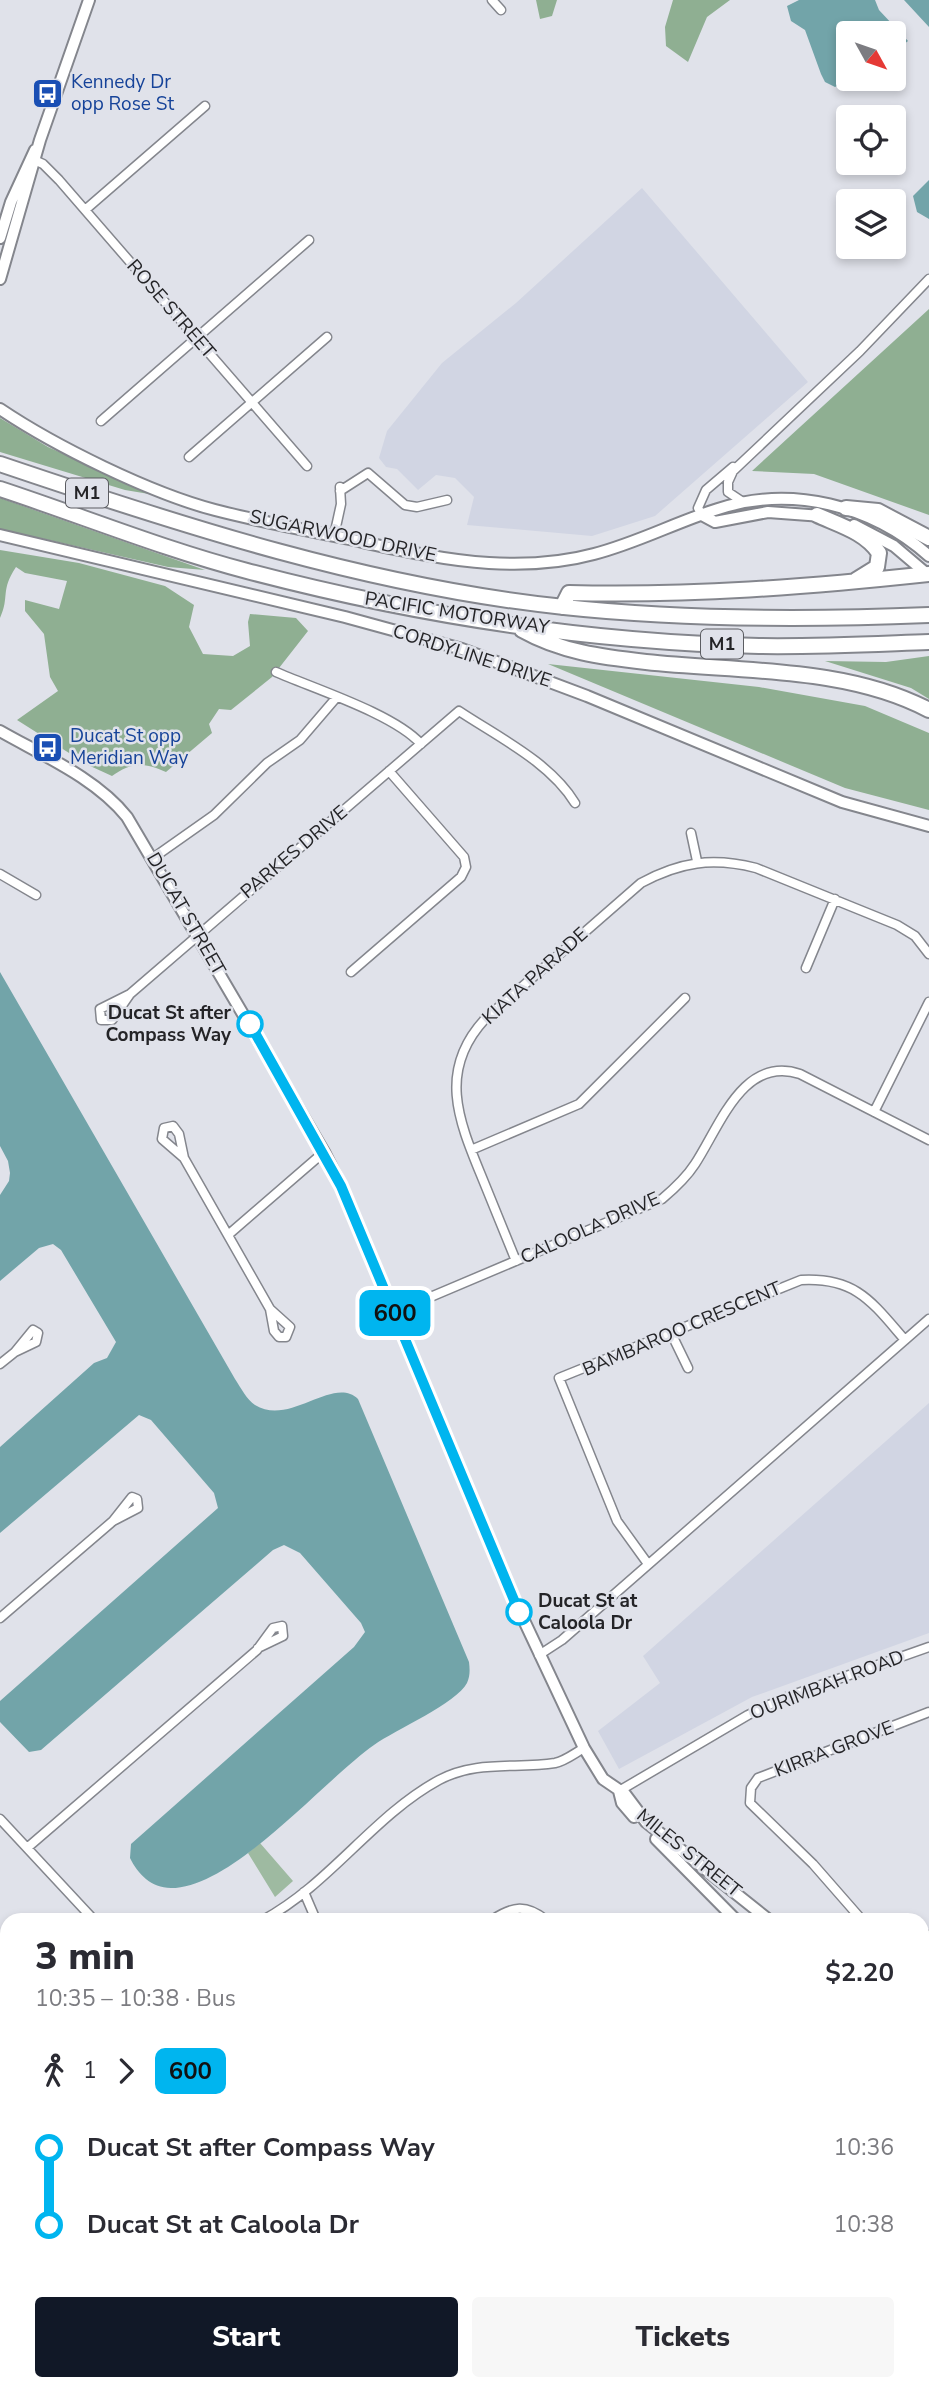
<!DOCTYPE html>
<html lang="en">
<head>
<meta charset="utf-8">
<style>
	:root { --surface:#fff; --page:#f7f7f7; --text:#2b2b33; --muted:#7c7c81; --accent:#111827 }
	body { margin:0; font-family:"Nunito Sans",sans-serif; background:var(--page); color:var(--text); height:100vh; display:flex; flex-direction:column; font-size:26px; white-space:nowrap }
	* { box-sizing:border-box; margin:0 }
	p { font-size:23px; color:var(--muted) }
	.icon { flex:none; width:38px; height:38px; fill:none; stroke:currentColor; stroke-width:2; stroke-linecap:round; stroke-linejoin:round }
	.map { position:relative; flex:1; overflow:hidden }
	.panel { position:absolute; left:0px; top:1913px; width:929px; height:478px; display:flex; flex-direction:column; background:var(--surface); border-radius:21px 21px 0 0; box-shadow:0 4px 10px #0003 }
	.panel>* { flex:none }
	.badge { padding:0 14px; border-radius:10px; font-size:24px; line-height:46px }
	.needle { width:46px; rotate:130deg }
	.buttons { position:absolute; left:836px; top:21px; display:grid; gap:14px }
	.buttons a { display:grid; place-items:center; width:70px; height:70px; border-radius:7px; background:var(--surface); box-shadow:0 4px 10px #0003; font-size:35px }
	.map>.badge { position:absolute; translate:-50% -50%; box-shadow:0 0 0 4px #fff }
	.legs { display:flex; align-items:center; gap:10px; height:77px; padding:0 35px; font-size:23px }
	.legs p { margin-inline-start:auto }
	.head { display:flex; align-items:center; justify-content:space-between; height:119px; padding:0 35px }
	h1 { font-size:38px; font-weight:800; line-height:52px }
	.cta { display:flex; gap:14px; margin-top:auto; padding:14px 35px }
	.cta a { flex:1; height:80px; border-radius:7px; background:var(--accent); color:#fff; font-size:28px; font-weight:800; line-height:80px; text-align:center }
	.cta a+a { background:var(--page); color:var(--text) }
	ul { padding:0 35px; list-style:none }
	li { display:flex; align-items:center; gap:24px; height:77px; font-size:26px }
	li i { display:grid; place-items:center; width:10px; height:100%; margin:0 9px; background:currentColor }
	li i::after { content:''; width:18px; height:18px; margin:-9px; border:5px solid; border-radius:50%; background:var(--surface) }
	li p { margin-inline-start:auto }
	li:first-child i { background:linear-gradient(#0000 50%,currentColor 0) }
	li:last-child i { background:linear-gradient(currentColor 50%,#0000 0) }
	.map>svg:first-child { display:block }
	.built { fill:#d1d5e3 }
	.green { fill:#9ebaa1 }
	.forest { fill:#8faf92 }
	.water { fill:#72a4a9 }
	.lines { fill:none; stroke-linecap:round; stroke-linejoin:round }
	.street-casing { stroke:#84868d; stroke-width:11 }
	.secondary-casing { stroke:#84868d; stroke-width:14 }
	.highway-casing { stroke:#84868d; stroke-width:18 }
	.street { stroke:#fff; stroke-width:8 }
	.secondary { stroke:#fff; stroke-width:10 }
	.highway { stroke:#fff; stroke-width:14 }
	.line-1-casing { stroke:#fff; stroke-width:16 }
	.line-1 { stroke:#00b5ef; stroke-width:10 }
	.stop-1-dot { fill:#fff; stroke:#00b5ef; stroke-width:3.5 }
	.labels { text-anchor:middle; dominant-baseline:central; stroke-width:5; stroke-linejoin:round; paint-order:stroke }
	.shield { fill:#e0e2ea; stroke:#5c5d62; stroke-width:2 }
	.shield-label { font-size:18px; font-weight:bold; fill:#242427 }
	.transit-label { font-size:19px; fill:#164399; stroke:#e0e2ea; text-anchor:start }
	.street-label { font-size:19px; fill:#242427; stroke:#e0e2ea }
	.stop-label { font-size:19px; font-weight:bold; fill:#242427; stroke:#e0e2ea; text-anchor:end }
</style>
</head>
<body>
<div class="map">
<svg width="929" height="2389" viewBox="0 0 929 2389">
	<rect width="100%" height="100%" fill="#e0e2ea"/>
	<path class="built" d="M642 188 808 382 655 516 592 536 467 525 474 497 455 478 436 475 418 490 397 469 386 467 379 458 387 431 442 363 516 303Z
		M929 1403V1633L752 1697 619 1769 598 1731 660 1683 643 1656Z"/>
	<path class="green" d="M260 1843 293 1881 275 1897 248 1853Z
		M929 2015V2115L922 2107V2018Z"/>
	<path class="forest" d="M536 0H557L552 16 540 19Z
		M673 0H730L707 17 688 62 666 46 665 27Z
		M929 309V515L814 474 752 471Z
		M0 418 48 447 155 495 125 490 0 452Z
		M0 498 205 570 168 567 0 529Z
		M0 550 79 563 165 586 194 605 189 627 203 654 233 656 250 646 248 622 250 614 296 618 308 631 272 677 231 710 219 709 209 724 212 733 166 772C144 762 131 762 112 776L88 765 17 720 58 691 50 677 44 634 25 611V600L59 609 67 581 25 573 16 567C0 591 10 596 0 618Z
		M929 656V699L911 688 825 661 886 662Z
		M548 664 759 687 865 706 929 733V810L845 788Z"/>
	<path class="water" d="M799 0H875L879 10 908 41 894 52V33H849V79H853L835 87 825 82 821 74 805 30 791 21 787 6Z
		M904 0H929V27Z
		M929 180V219L917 212 913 196Z
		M0 972 235 1379C241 1388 247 1400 255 1405 290 1427 333 1375 358 1399L469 1662C470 1670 470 1676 467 1683 457 1703 395 1730 374 1745 323 1781 233 1888 171 1888 151 1888 138 1874 130 1858L131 1844 354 1647 365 1632 361 1623 300 1553 284 1545 273 1550 41 1750 29 1752 0 1722V1701L218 1508 214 1493 151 1420 139 1415 0 1533V1447L94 1363 107 1358 116 1342 61 1250 53 1244 39 1248 0 1281V1195L9 1181 10 1173 8 1161 0 1146Z"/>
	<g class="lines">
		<defs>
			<path id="street" d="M492 0 501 10
				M32 159 43 164 59 180 307 466
				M85 210 205 106
				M101 421 309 240
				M189 457 327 337
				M340 491 368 473 405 505 417 507 447 500
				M743 502 728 492V482L733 471 860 351 929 279
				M702 515 698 508 706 490 733 467
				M334 536 341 504 340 487
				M276 672C315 689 394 714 421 744
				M691 833 697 861
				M153 858 214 815 267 763 300 740 336 698
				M0 874 36 895
				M806 968 835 899
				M351 972 461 877 466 867 464 857 389 771
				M130 994 100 1009 101 1020H112L130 994 459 711C498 737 550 762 575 803
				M874 1112 929 1002
				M471 1150 579 1104 685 998
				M184 1158 179 1134 173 1126 164 1128 162 1139 184 1158 270 1309 274 1331 279 1337H286L290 1327 270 1309
				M228 1235 324 1152
				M516 1261C504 1232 493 1204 481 1175 458 1119 438 1070 485 1019L641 883C680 862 712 857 756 868L897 925 915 936 929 954
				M395 1312 662 1199C675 1188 686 1178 695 1164 720 1126 743 1055 800 1074L929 1140
				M671 1333 688 1368
				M0 1364 15 1352 36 1342 38 1333 33 1330 15 1352
				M648 1564 617 1521 559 1378 801 1280C856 1277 872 1302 905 1340
				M0 1618 113 1521 138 1508 137 1499 132 1497 113 1521
				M539 1655 562 1640 929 1319
				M619 1791 748 1715 784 1698 929 1647
				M0 1819 94 1920
				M27 1848 257 1650 273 1628 282 1626 283 1636 258 1648
				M304 1892 316 1920
				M263 1920C330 1884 373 1816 439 1780 476 1760 516 1769 555 1763 565 1761 575 1753 584 1748
				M492 1920C513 1906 526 1904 546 1920
				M862 1920 813 1864 750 1803 751 1788 758 1778 929 1712
				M922 1939 929 1935
				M922 2010 929 2007
				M0 2032 7 2040
				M0 2179 7 2185
				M105 2384 107 2389
				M155 2384 160 2389
				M614 2384 619 2389
				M840 2384 844 2389
				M229 2389 236 2384
				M447 2389 454 2384"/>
			<path id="secondary" d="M0 238 11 202 35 150
				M0 279 40 140 89 0
				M0 409C55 446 150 493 215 510 257 521 301 529 344 538 391 548 440 560 489 563 523 565 561 563 594 554 637 543 676 522 718 509 791 485 872 505 929 556
				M702 515 715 522 768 512 822 516
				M854 525 894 546 927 574
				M0 535 345 617 462 649 587 696 842 802 929 826
				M0 731C42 755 96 778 127 817L324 1152 341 1186 512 1595 584 1748 603 1779 625 1794 646 1822 769 1920
				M619 1791 622 1803 634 1817
				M656 1839 736 1920
				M922 2131 929 2139"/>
			<path id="highway" d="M0 464C183 526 371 587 564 607 685 620 807 620 929 615
				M0 489C82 516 163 549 247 571 414 615 587 642 759 646 816 647 873 644 929 642
				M846 508 878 511 929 538
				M817 515C839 525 865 532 879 553L877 567 856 580
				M562 607 569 593C690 596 808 587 929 574
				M522 630C561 652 602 657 646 662 738 672 846 666 929 710"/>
		</defs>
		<use href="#street" class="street-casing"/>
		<use href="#secondary" class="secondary-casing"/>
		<use href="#highway" class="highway-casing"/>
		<use href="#street" class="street"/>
		<use href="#secondary" class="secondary"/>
		<use href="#highway" class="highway"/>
	</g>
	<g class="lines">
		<defs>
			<path id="line-1" d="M250 1024 341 1186 519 1612"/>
		</defs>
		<use href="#line-1" class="line-1-casing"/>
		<use href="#line-1" class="line-1"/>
	</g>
	<defs>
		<symbol id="bus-square" viewBox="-11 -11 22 22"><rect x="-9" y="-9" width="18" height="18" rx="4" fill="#1a4fb4" stroke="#e0e2ea"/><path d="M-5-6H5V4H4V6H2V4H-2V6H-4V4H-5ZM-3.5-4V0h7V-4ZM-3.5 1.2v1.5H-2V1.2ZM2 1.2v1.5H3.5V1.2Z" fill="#fff"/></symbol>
	</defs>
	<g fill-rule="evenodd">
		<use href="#bus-square" x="30" y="76" width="35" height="35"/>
		<use href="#bus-square" x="30" y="730" width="35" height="35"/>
	</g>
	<g class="stop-1-dot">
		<circle cx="250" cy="1024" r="12"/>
		<circle cx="519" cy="1612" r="12"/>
	</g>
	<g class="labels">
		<g class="shield">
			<rect x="66" y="478.5" width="42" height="29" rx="5"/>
			<rect x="701" y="629.5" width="42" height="29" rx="5"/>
		</g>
		<g class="shield-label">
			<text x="87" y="493">M1</text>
			<text x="722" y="644">M1</text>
		</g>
		<g class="transit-label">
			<text x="71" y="82">Kennedy Dr<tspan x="71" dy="22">opp Rose St</tspan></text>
			<text x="70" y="736">Ducat St opp<tspan x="70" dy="22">Meridian Way</tspan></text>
		</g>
		<g class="street-label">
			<text transform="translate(171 309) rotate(49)">ROSE STREET</text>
			<text transform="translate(343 536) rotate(12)">SUGARWOOD DRIVE</text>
			<text transform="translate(457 613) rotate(9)">PACIFIC MOTORWAY</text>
			<text transform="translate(472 656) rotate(18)">CORDYLINE DRIVE</text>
			<text transform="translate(294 852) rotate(-40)">PARKES DRIVE</text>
			<text transform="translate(186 914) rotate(60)">DUCAT STREET</text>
			<text transform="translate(535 976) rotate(-42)">KIATA PARADE</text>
			<text transform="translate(590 1228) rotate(-24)">CALOOLA DRIVE</text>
			<text transform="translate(682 1329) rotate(-23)">BAMBAROO CRESCENT</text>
			<text transform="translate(827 1685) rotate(-21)">OURIMBAH ROAD</text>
			<text transform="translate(834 1749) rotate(-21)">KIRRA GROVE</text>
			<text transform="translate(689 1853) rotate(39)">MILES STREET</text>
		</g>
		<g class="stop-label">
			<text x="231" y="1013">Ducat St after<tspan x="231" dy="22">Compass Way</tspan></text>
			<text x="538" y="1601" text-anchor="start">Ducat St at<tspan x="538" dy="22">Caloola Dr</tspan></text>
		</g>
	</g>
</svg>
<div class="buttons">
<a><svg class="needle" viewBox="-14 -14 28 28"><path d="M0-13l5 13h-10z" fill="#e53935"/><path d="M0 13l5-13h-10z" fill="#7c7c81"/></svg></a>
<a><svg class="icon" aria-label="locate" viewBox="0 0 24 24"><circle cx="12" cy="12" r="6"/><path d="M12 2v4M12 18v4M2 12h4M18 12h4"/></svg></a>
<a><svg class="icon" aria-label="layers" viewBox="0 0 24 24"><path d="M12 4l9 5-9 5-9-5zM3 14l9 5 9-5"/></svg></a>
</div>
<b class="badge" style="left:395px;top:1313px;background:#00b5ef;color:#111">600</b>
<section class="panel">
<div class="head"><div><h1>3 min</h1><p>10:35 – 10:38 · Bus</p></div><b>$2.20</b></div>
<div class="legs"><svg class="icon" aria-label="walk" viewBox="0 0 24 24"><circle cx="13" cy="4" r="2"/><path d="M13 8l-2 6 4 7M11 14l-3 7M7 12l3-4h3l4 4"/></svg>1<svg class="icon" aria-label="forward" viewBox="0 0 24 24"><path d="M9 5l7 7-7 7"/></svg><b class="badge" style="background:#00b5ef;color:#111">600</b></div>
<ul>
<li><i style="color:#00b5ef"></i><b>Ducat St after Compass Way</b><p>10:36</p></li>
<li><i style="color:#00b5ef"></i><b>Ducat St at Caloola Dr</b><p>10:38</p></li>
</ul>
<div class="cta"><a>Start</a><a>Tickets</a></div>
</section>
</div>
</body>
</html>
